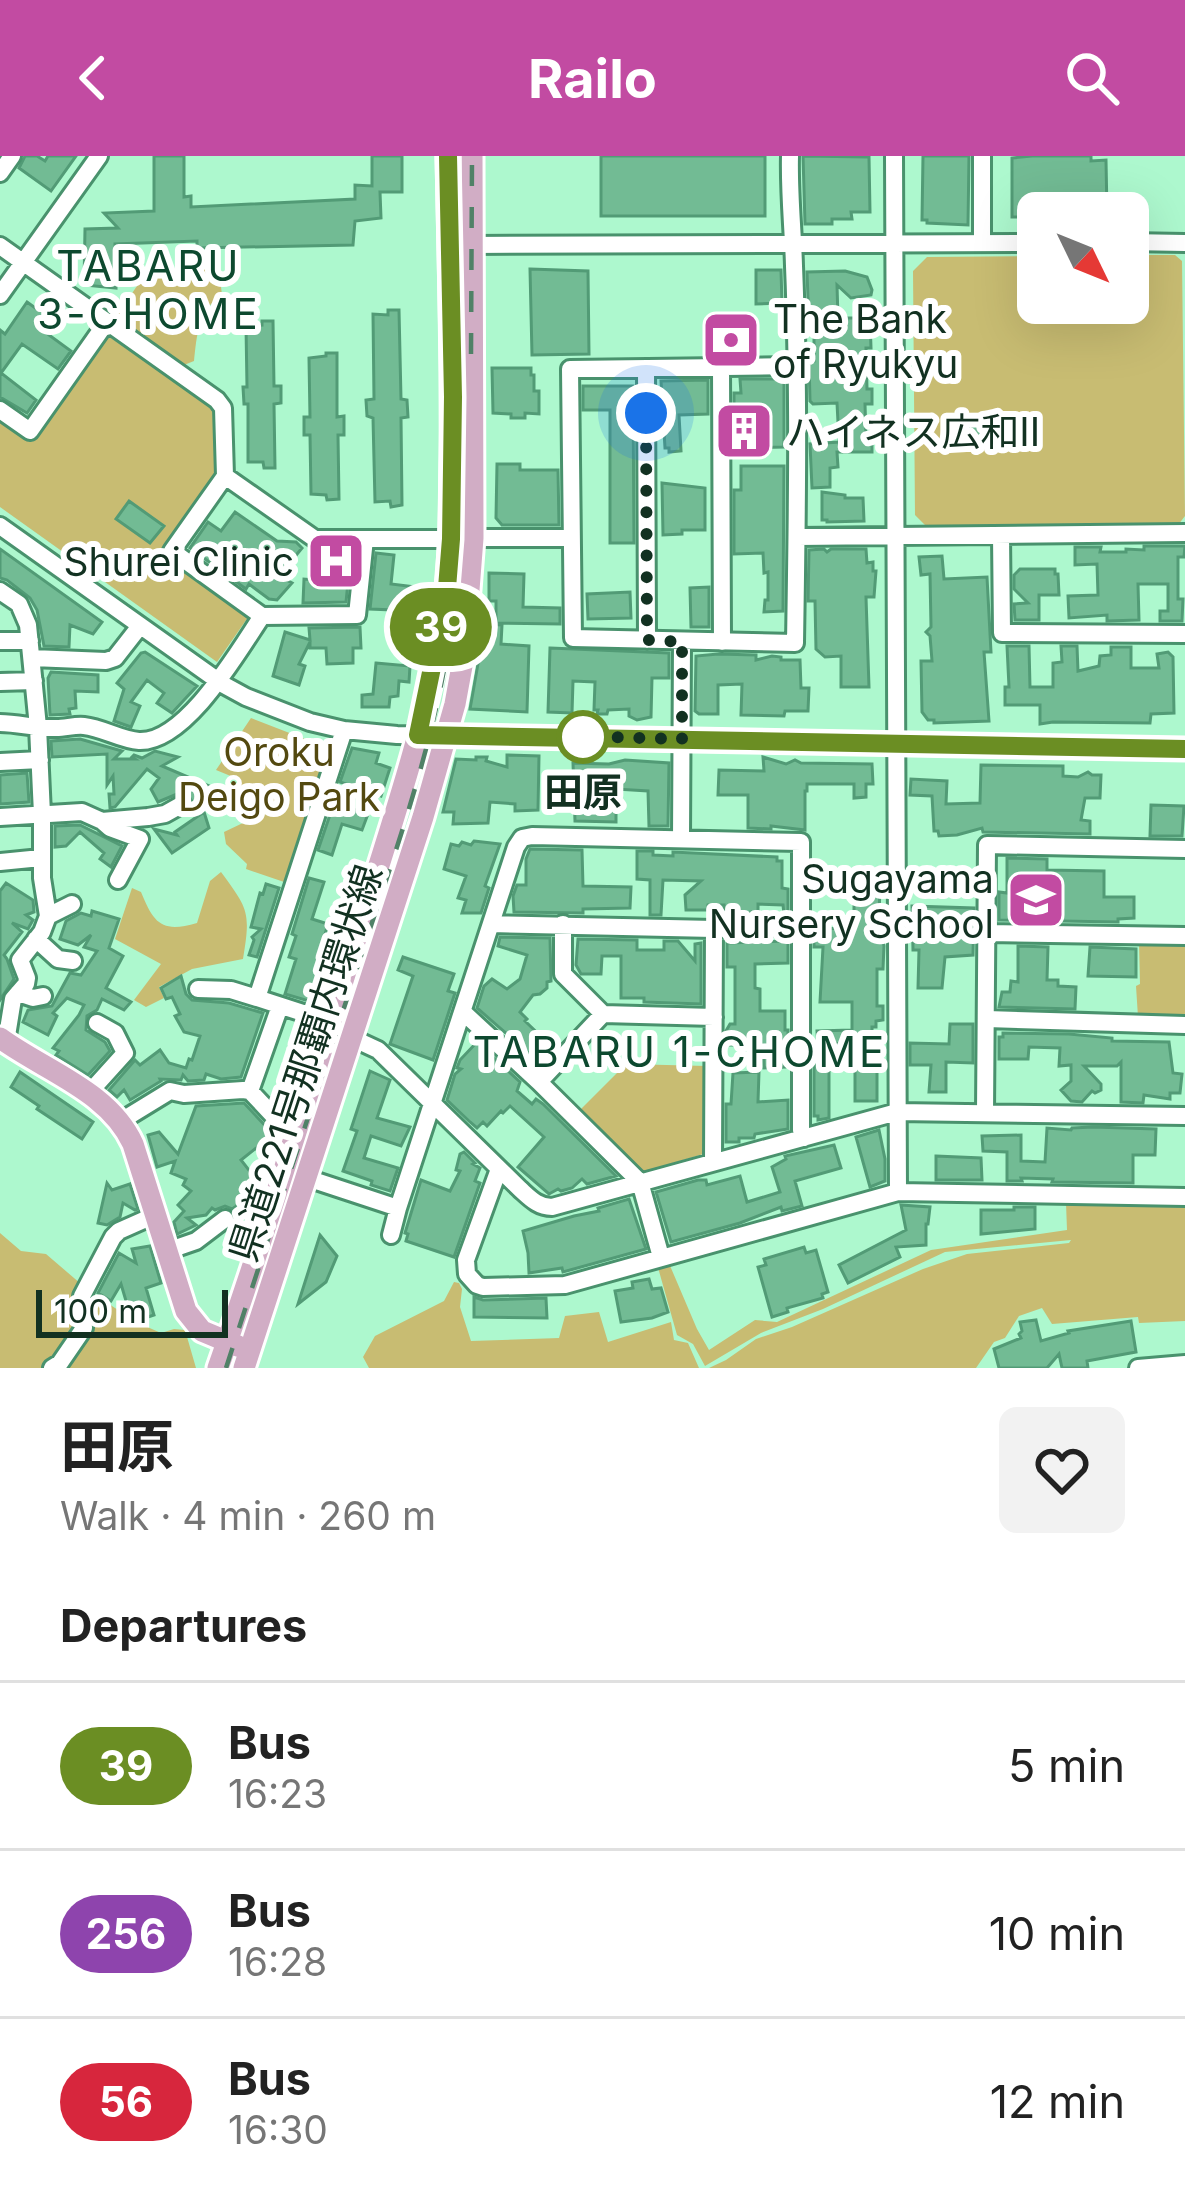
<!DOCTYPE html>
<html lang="en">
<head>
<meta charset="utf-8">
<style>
	:root { --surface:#fff; --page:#f2f2f2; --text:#222; --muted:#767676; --line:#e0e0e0; --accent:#c24ba2 }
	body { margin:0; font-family:Inter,"Noto Sans JP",sans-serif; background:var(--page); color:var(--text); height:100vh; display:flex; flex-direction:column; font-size:45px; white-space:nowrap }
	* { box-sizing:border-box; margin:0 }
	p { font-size:39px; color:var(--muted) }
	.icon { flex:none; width:66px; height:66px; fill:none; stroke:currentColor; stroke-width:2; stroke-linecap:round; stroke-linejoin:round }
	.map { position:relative; height:1212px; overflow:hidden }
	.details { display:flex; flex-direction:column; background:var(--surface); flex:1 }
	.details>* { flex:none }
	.badge { padding:0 24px; border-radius:39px; font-size:42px; line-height:78px }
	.needle { width:78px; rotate:133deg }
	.fabs { position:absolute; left:1017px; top:36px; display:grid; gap:24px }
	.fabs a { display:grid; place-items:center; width:132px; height:132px; border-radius:18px; background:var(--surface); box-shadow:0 12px 48px #0002; font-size:60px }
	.scale { position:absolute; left:36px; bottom:30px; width:192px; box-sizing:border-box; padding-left:12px; border:6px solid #123121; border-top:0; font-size:33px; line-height:42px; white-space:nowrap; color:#123121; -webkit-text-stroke:9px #fff; paint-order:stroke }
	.you { position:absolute; width:60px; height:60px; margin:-30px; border:9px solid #fff; border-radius:50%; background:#1a73e8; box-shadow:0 0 0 18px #1a73e833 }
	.map>.badge { position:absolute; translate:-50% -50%; box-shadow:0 0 0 6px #fff }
	h2 { padding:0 60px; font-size:45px; line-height:108px }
	.round { display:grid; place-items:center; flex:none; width:126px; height:126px; border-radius:18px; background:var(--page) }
	.summary { display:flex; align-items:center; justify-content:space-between; height:204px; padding:0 60px }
	h1 { font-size:57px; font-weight:700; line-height:90px }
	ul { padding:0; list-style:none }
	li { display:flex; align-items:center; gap:36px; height:168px; padding:0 60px; border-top:3px solid var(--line) }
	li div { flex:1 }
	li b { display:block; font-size:45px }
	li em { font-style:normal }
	li .badge { min-width:132px; font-weight:700; text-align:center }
	header { display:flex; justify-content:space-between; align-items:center; height:156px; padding:0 60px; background:var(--accent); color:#fff; font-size:54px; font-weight:700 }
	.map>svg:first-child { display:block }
	.green { fill:#c8bc72 }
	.building { fill:#72bb94; stroke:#529b76; stroke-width:3 }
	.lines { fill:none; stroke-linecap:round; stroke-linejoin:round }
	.minor-casing { stroke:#49926d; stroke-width:22 }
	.major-casing { stroke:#fff; stroke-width:27 }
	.minor { stroke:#fff; stroke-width:16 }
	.major { stroke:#d1adc5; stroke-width:21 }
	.rail { stroke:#508167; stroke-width:4.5; stroke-dasharray:21 21; stroke-linecap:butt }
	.line-casing { stroke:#fff; stroke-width:27 }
	.line { stroke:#6b8e23; stroke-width:18 }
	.walk { stroke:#123121; stroke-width:12; stroke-dasharray:0 21.6 }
	.stop-dot { fill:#fff; stroke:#6b8e23; stroke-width:6 }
	.labels { text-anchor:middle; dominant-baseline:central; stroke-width:12; stroke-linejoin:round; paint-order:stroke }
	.poi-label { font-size:39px; fill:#123121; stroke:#fff; text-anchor:start }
	.park-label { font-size:39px; fill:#534910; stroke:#fff }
	.stop-label { font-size:39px; font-weight:bold; fill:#123121; stroke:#fff }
	.street-label { font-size:39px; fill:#123121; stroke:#fff }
	.neighbourhood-label { font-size:42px; letter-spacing:3px; fill:#0d492f; stroke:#fff }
</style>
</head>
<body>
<header><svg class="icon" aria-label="back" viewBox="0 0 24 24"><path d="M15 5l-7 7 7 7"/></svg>Railo<svg class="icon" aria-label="search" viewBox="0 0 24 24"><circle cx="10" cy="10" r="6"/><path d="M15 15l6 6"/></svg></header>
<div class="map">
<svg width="1185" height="1212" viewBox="0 0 1185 1212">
	<rect width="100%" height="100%" fill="#adf8ce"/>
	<path class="green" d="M1128 99H1175L1182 105 1185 360 1178 369 926 370 915 359 913 115 927 101 1038 100V147H1128Z
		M218 106 222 139C198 154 197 179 194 205L184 209 115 160C130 145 137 124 154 111L182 113Z
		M104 181H110L211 251 216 261V322L164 396 251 457 217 506 0 351V262L32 284Z
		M251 562 305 583 325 587 330 595 287 727 246 713 247 708 226 688 224 676 245 666 238 623 216 614Z
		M221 716C248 753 251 755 243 803L192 813 159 831 164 842 146 851 134 844 161 808 115 783 132 732 141 736C154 768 162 777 197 767L210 725Z
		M1185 786V864L1138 861 1136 830 1140 828 1139 787Z
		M626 908 707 910V997L642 1016 579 955Z
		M1185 1038V1165L1139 1167 1138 1161 1052 1168 1042 1152 1019 1160 1005 1182 994 1186 976 1212H709L726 1204 756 1183 792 1171 923 1113 967 1098 1069 1087 1071 1084 945 1096 823 1153 761 1177 705 1210 693 1188 677 1179 657 1108 668 1105 697 1173 709 1194 755 1164 777 1166 931 1094 1067 1074 1066 1047Z
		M0 1077 21 1095 46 1098 88 1134 136 1166 161 1177 174 1173 185 1174 196 1212H0Z
		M454 1126 459 1127 462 1133 460 1151 471 1185 559 1182 565 1160 599 1156 608 1186 671 1166 674 1184 688 1187 699 1212H369L363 1201 375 1180 444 1145Z"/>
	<path class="building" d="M25 0H37L45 5 48 0H76L51 35 19 12Z
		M154 0H184V41L191 40V51L355 43V29L372 30V0H402V36H380L381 62 355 65 353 89 197 92V85L115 88 116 132 84 129 85 73 118 72 104 57 154 55Z
		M601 0H765V60H601Z
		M803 0 869 1 870 56H851L852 63H832V68H805Z
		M923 0H969L968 69 927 67V64H922Z
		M1032 0H1091V5L1106 4 1107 57H1038V61H1012V2Z
		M530 113 588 115 589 198 532 199Z
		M756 114H781L782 147 756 148Z
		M845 115 867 121 872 134 871 139 851 142 837 129 838 162H870L871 192H866L867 233H872V248H865L866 280H872V296H837L838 311 830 312V331L812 332 810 288 839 286 841 266H838L837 247 813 248 810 245 809 205H814V170H809L807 116Z
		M27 146 38 154 41 150 49 156 38 171 71 195 58 213 22 188 1 217 36 244 27 257 0 241V174L5 178Z
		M388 154H399L401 243 407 244 408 261 401 262 402 349 391 351 390 345 375 346 373 262 367 260 366 244 374 243 373 158 388 159Z
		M262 165H273L274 230H281V247L274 248 275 312H264L263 306H248V248H244L243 231H247L246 170 262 169Z
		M752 167 754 197 711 198 709 170Z
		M326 197H337V261L344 260V279H338L339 343 327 344 326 339 311 338 310 279H304V261H310L309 202 326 200Z
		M492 212H531V219H534V235H539V258L525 257V262H511V258L493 257Z
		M740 223H784V291L734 292V237H741Z
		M708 224V258L679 259 681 295 669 296V292H665L661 225Z
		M583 230H633L634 387H610V254H583Z
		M994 263V283L958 285V265Z
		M497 308H520V314H558L559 369H502L496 362Z
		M741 310H784L783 455 764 456 765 444H768V416L764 417 763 397 734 398V334H741Z
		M662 327 705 332V374H682V378L663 379Z
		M822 336 845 339V342H863L864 365 827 366V364H822Z
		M129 345 164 370 150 387 116 363Z
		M235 356 277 385 296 386 302 392 279 420 292 427 277 444 269 443 249 428 246 433 190 392 208 366 221 375Z
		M1144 390H1185L1184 401H1178V443H1183L1182 465H1160V455H1168V428H1138L1139 464 1107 465V459L1069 462 1068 440 1098 439 1097 408 1075 409V391H1101L1100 396H1126V393L1144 394Z
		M0 393 102 466 93 478 70 469 69 491 44 490 37 454 30 442 7 424 0 422Z
		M824 393 827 396 831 393H866L867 407 873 406V415H876L874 441H866L869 531H841V500L825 501 816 493 815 445H808L809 394Z
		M336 396 351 398 346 446 303 447 304 423 329 425 332 397Z
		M376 397 394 399 391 428 424 432 420 467 393 465V454L370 453Z
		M942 400 944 423 987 421 991 496H984L989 565 934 567V564H928L922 556 921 505H932L930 480 926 476 931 471 930 418 921 419 919 401Z
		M1020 413H1055V418H1058L1059 439H1039V464H1015L1014 448 1028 447 1014 433V419Z
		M489 417 524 418 523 451 560 452V468L496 467V445H489Z
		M709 431V471H691L690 432Z
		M630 436 631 462 588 463 587 438Z
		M485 468 502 469 501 488 529 490 527 556 470 553Z
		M360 471 361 492H353V507L327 508 326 492H310V486L299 508 305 510 299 529 273 520 285 476 310 484 309 472Z
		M1007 490H1029L1030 531H1053V507L1062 506 1061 490H1077L1078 515 1099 510 1100 500 1111 499V491H1131V512H1159L1157 498 1168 496 1173 501 1174 557 1151 558 1150 567 1053 566 1040 568V549H1005V531H1009Z
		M550 492 669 497V522H652L651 561 637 564 629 560V553L608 554 607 558H597L598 554H594L595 526 573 525 572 557 548 556Z
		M145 496 197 530 172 557 157 547 164 537 147 524 131 546 140 550 131 571 114 565 124 533 117 527 141 497Z
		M718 498 756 499V504L772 500 781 501V504H800L801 532H809L808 555H785L784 560 741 559 742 528 718 529V558H699L695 555 696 500Z
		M376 507 410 510 409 526 399 525 398 540 390 541 389 551H362V539L373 538Z
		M51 516 98 519V536L75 535 76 552 69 553 70 558 50 559 48 522Z
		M80 583 122 595 114 603H135L132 601 134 599 142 602 155 595 178 601 162 610 214 632 205 652 193 647 188 639 182 636 158 646 151 633 159 622 147 613 115 651 110 652 109 638H114L113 620 107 629V598L52 601 51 585Z
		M352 592 379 597 376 607 390 612 381 640 340 626Z
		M507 599 539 600 538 654 515 655V648L490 646 488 667 453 668 454 656H443L456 603 476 604V601H487L486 605 507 611Z
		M763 601 786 608 795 604 801 607 872 608 873 628H866V641L854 642V628H807V635H805V674L771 670V673L748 672V639H718L719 614 764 615Z
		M625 604 669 607 668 670H649L648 635 616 633V666L575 665 573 607 609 608Z
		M981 609 1063 610V620L1078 621 1088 616 1092 619H1101L1100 642H1085L1081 664 1090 665V678L983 676 982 672 957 679 939 680 938 675H934L932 640 910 639 911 623 947 625 946 648 980 647Z
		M27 617 29 646 0 648V619Z
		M334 647 368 658 362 674 342 668 332 699 318 694Z
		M1151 649 1184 650 1182 680H1150Z
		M204 656 209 672 172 697 154 673 177 679 175 676Z
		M80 669 122 690 111 711 100 703 104 697 80 676 66 690 55 691V670Z
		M474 685 500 688 485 730 489 732 481 757H462L466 744 458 742 466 720 444 713 451 688 459 690 462 686 471 689Z
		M530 693 582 694 583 730 631 731 630 752 583 753V757L514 756 513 740 517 729H526V703Z
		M637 695H653V699L673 700V696L777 701V705H782V732L788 733V758H784L783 749 758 748V756H751V758L724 759V749H708L707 754H686L685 739 701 725 663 724 661 759H650V724L637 723Z
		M1007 702 1047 703V714L1104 715V741H1134V762L1118 763V766L999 764V736L1007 737Z
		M309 722 324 726 312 763 328 768 321 792 331 796 312 846 285 838 296 803 289 801 296 780 292 778Z
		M6 727 33 744 34 756 26 759 33 764 28 773 12 767 22 776 4 799 7 803 14 823 0 844V735Z
		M266 728 279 732 257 801 249 799 254 784 252 781 261 773 251 771 260 737 263 738Z
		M880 733 879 758H882V769L879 768 884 790 883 813H877V850H883V864L876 865V871H872V897H877V945H855V892H850V887L829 888V962L818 964V960H814V894H818L817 875 852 874V846H820L823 791H814V773L854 772V749H857L856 734Z
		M912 750 974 752 973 799 945 801 942 832H918L919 794H913Z
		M92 755 119 763 109 792 123 800 106 832 131 846 124 854 102 843 97 854 87 860 86 874 105 886 110 895 88 919 56 899 59 895 53 892 79 859 84 849 67 842 53 857 57 860 48 879 23 866 28 854 52 850 70 817 81 819 97 795 84 791 91 779 78 789 60 783 66 765 81 757 91 760Z
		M500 781 550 782 551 825 547 826V832L540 838 533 839 520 856 527 863 525 865 553 892 540 907 477 852 484 830 492 823 507 833 520 823 527 799 498 790Z
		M578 783 637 784V794H664V785H678L695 805V788L701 787V848L644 846V842H621V800H602L601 818H581L576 809Z
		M788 785V807L755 808V832L760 833V855H785V874H788V908H785V911L764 912 763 889H726V875L730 868H735V811H727V787Z
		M1018 790 1048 791 1047 824H1058V830L1076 831 1075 853 999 851 1002 836H1010L1011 825 1018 826Z
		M1090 791 1136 793V821L1088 820Z
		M403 801 454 818 448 835 455 837 433 904 390 888 413 820 398 814Z
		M181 820 186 838 192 844 229 847 263 857 241 921 221 923 206 918 204 924 188 925 183 919 181 924 160 923 161 925 130 944 124 934 117 941 109 934 135 904 140 909 160 894 169 907 186 912 189 903 192 904 200 880 184 876 175 860 180 858 172 841 166 843 161 832Z
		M950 868H973V907L946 906V936H929L931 909H910V887L949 888Z
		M1003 877 1069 878 1112 882V885L1169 886 1173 917 1182 918 1180 937H1170V943L1144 939 1143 947 1121 946V906L1117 910H1084L1101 928V934L1095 937 1092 935 1082 946 1071 945 1061 934 1071 925V909L1059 910 1060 892 1029 891 1028 903H999V881H1003Z
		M477 886 520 926 517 935 532 948 536 943 543 948 616 1020 587 1028 582 1023 572 1032 561 1035 558 1033 549 1038 518 1011 544 981 510 950 503 957 501 955 487 970 483 966 477 972 470 966 447 944 455 918 461 913 457 912 460 904Z
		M370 915 390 924 377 962 410 971 401 990 371 980 364 1002 398 1012 390 1035 371 1029 372 1025 343 1015 357 975 351 973Z
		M20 916 93 966 82 983 37 953 39 950 11 931Z
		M759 916 758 946 788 944V973L755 978 754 982H739V986H726V948H731L733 917Z
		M244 947 272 977 269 982 241 1004 259 1027 254 1039 232 1053 225 1050 215 1054 212 1052 206 1059 187 1062 196 1069 177 1078 174 1066 184 1055 178 1049 191 1035 183 1029 186 1023 171 1017 175 1005 157 1011 148 979 159 976 178 998 196 950Z
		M1093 971 1156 973 1155 999H1133V1027L1052 1026 1053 1023 1021 1022 1022 1025H1007V996L983 995 982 980 1021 979V1005L1045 1006 1047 972 1071 974 1072 972Z
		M879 974 885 1003V1025L870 1031 856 981Z
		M834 989 841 1012 795 1025 802 1050 782 1055 781 1051 740 1067 671 1086 656 1036 698 1024H706L707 1029 740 1020 747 1046 780 1036 772 1011 786 1003 785 1000Z
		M464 996 475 1007 473 1008 480 1012 475 1025 480 1027 454 1101 406 1085 408 1078 405 1077 421 1024 450 1035 460 1015 456 1014 460 998Z
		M936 1000 981 1002 982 1024H936Z
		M107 1027 112 1034 130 1028 138 1053 135 1054 123 1047 120 1061 107 1069 98 1067Z
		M629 1043 646 1093 563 1116 562 1112 529 1117 528 1097 523 1075 574 1060 599 1055 598 1052Z
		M901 1049 930 1051 928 1068H926V1089L896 1091 900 1101 848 1127 839 1109 906 1074Z
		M1014 1051H1035V1073L981 1078V1054H1014Z
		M320 1079 337 1100 326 1126 298 1148Z
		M150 1090 161 1127 146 1132 154 1159 136 1165 134 1157 129 1155 121 1128 111 1145 98 1137 119 1097 136 1107 132 1093Z
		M804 1091 806 1097 816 1094 828 1136 822 1138 823 1142 787 1152 788 1156 772 1161 758 1111 766 1109 764 1103Z
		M649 1123 652 1133 661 1132 668 1156 652 1162 621 1166 615 1135 633 1132 632 1126Z
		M474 1141 483 1144 546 1142 547 1162 474 1161Z
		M1036 1164 1041 1185 1069 1177 1068 1175 1131 1165 1136 1196 1087 1205 1088 1212H1062L1059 1198 1047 1212H999L994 1193 1021 1182 1019 1178 1022 1175 1020 1166Z"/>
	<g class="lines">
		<defs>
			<path id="minor" d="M790 0C789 37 793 73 794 110 799 235 797 361 795 487L573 482 570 213 795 210
				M894 0 898 1036
				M0 17 12 0
				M1128 86 1185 87
				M982 87V0
				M471 89 1038 87
				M0 90 217 244 223 252 225 320 172 395 262 460 357 459 365 383
				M0 139 99 0
				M721 211 722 486
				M646 212 647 484
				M0 254 30 275 106 167
				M225 320 315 383H451
				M0 370 224 529 246 541 310 566 344 574 397 579 1185 593
				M1001 379 1002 477 1185 478
				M797 381 1185 377
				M473 382H571
				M0 435 19 448 28 469 38 571 42 658V722L48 760 42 776 20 804 27 822 26 828 13 843 6 886
				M0 485H30
				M32 502 106 505 115 502 140 470
				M0 526 34 525
				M0 567C19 567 38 573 56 572 66 572 75 569 84 570 103 572 121 584 139 585 186 587 239 494 262 460
				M0 606 40 604
				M0 661 82 656 102 665 148 661 165 658 181 649
				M102 665 110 672 140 683 118 724
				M681 683 682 486
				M0 706 41 702
				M48 760 72 748
				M491 768 714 773 801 770
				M563 768V818L603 858 714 861
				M988 777 1185 780
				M36 783 58 803 73 805
				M198 833 231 834 257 842
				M18 837 33 842 43 840
				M463 856 539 926 640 1026 661 1101
				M987 863 1185 869
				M331 866 257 842 344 574
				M350 881 378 894 520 1033C530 1042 538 1051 552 1051L897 956 1185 960
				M539 926 603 858
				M250 935 280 850
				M88 938 125 897 115 877 97 867
				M985 957 987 689 1185 693
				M121 965 170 935 184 938 243 934 250 935 280 967
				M713 1006 714 773
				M499 1013 466 1104 467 1118 477 1129 483 1131 565 1129 898 1036 1185 1041
				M304 1021 398 1052 516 691 522 682 532 680 801 686V974L804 982
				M391 1079 398 1052
				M167 1095 196 1085 225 1063
				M52 1212 60 1207 84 1172 82 1140 113 1081 119 1075 155 1059
				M1138 1212 1185 1208"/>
			<path id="major" d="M0 882C45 915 109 935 133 988L186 1155 202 1175 238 1190
				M218 1212C268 1069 313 924 357 779 391 669 430 560 446 445 452 397 451 348 452 300 453 200 450 100 448 0
				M244 1212 423 661 455 548 464 499 473 382 472 0"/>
		</defs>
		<use href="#minor" class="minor-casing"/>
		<use href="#major" class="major-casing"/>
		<use href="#minor" class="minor"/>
		<use href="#major" class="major"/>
		<path class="rail" d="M471 198 472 0
			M226 1212C270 1076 315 941 359 806 397 690 439 576 453 455 471 304 447 151 450 0"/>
	</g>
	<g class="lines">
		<defs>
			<path id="line" d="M448 0 453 241 451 383 446 444 418 579 1185 593"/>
		</defs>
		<use href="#line" class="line-casing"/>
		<use href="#line" class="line"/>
		<path class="walk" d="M583 581 568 580 682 583V486L647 484 646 257"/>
	</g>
	<defs>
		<symbol id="bank-square" viewBox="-11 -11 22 22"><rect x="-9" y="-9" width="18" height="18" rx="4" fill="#c24ba2" stroke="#fff"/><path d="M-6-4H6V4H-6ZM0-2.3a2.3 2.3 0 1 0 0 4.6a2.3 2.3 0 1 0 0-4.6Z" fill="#fff"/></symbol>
		<symbol id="building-square" viewBox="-11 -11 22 22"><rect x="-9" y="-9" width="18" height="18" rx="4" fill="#c24ba2" stroke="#fff"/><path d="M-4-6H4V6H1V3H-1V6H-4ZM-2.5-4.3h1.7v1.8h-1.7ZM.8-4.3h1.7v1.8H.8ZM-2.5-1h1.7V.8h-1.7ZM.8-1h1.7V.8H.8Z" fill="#fff"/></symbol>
		<symbol id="hospital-square" viewBox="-11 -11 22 22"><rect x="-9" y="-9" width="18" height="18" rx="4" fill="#c24ba2" stroke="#fff"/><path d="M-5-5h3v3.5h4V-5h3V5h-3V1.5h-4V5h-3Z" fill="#fff"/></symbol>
		<symbol id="school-square" viewBox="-11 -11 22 22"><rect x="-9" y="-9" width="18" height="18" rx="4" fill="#c24ba2" stroke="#fff"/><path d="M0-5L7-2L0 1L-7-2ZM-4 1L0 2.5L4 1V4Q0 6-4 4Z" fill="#fff"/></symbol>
	</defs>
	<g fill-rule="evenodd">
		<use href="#bank-square" x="698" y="151" width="66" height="66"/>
		<use href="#building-square" x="711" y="242" width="66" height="66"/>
		<use href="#hospital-square" x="303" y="372" width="66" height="66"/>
		<use href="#school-square" x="1003" y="711" width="66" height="66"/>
	</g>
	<circle class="stop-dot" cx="583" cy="581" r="24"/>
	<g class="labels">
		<g class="poi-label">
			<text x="773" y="162">The Bank<tspan x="773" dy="45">of Ryukyu</tspan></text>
			<text x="786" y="275">ハイネス広和Ⅱ</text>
			<text x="294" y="405" text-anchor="end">Shurei Clinic</text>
			<text x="994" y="722" text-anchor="end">Sugayama<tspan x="994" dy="45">Nursery School</tspan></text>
		</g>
		<g class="park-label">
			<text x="279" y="595">Oroku<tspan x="279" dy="45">Deigo Park</tspan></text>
		</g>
		<g class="stop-label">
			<text x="583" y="635">田原</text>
		</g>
		<g class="street-label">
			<text transform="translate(305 907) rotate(-72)">県道221号那覇内環状線</text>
		</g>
		<g class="neighbourhood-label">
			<text x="149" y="109">TABARU<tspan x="149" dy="48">3-CHOME</tspan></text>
			<text x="680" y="895">TABARU 1-CHOME</text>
		</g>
	</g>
</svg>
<div class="fabs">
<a><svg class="needle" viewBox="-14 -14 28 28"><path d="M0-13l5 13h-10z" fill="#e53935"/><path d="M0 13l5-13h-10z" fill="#767676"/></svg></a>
</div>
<div class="scale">100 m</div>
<div class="you" style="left:646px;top:257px"></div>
<b class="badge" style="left:441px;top:471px;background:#6b8e23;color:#fff">39</b>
</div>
<section class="details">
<div class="summary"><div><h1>田原</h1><p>Walk · 4 min · 260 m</p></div><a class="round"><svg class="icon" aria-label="heart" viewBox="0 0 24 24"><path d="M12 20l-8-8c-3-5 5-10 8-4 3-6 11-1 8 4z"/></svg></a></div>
<h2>Departures</h2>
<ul>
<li><span class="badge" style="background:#6b8e23;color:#fff">39</span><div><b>Bus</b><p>16:23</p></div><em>5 min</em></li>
<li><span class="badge" style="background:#8e44ad;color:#fff">256</span><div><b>Bus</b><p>16:28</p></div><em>10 min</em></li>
<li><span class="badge" style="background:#d7263d;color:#fff">56</span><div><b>Bus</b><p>16:30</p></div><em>12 min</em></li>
</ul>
</section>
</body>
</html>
